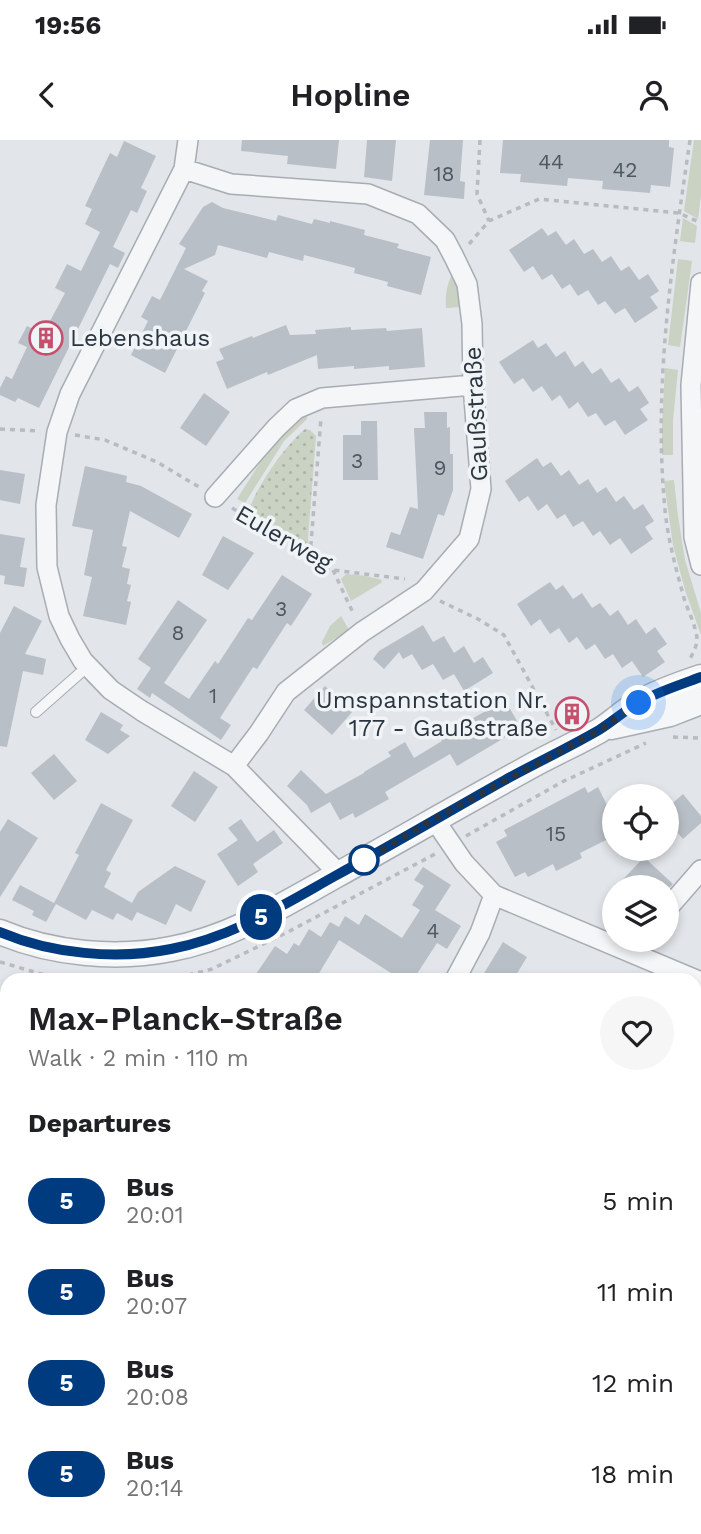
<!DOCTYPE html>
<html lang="en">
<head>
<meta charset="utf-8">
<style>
	:root { --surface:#fff; --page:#f6f6f6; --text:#202124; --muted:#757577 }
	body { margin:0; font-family:"Work Sans",sans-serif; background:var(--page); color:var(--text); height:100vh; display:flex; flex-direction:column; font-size:26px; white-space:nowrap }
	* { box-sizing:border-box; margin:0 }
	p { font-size:23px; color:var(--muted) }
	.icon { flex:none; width:38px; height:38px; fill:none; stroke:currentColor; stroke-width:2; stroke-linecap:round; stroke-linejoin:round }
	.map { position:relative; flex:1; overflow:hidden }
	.side { position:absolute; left:0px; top:833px; width:702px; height:562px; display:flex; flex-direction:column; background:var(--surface); border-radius:21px 21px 0 0; box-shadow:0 4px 10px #0003 }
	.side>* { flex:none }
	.badge { padding:0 14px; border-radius:23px; font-size:24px; line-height:46px }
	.buttons { position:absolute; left:602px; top:644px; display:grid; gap:14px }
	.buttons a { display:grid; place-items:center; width:77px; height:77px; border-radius:50%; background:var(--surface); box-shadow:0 4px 10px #0003; font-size:35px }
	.you { position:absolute; width:35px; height:35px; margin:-18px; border:5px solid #fff; border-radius:50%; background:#1a73e8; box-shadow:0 0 0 10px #1a73e833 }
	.map>.badge { position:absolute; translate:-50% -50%; box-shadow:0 0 0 4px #fff }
	h2 { padding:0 28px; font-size:26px; line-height:63px }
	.round { display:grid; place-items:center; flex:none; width:74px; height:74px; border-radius:37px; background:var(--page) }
	.headline { display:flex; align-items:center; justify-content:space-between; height:119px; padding:0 28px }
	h1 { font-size:33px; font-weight:600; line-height:52px }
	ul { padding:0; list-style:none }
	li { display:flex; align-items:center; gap:21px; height:91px; padding:0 28px }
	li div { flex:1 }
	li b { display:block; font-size:26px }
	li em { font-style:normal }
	li .badge { min-width:77px; font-weight:700; text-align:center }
	.status { display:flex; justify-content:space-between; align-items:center; height:49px; padding:0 35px; background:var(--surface); direction:ltr }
	.status svg { height:19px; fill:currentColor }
	header { display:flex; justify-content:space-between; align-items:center; height:91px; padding:0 28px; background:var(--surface); font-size:32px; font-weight:600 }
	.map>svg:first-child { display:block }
	.grass { fill:#c9d2c3 }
	.park { fill:url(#park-dots) }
	.building { fill:#b9bfc6 }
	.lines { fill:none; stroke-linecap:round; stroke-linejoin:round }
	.service-casing { stroke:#a7adb3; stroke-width:12 }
	.minor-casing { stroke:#a7adb3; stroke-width:22 }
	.tertiary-casing { stroke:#a7adb3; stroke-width:27 }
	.secondary-casing { stroke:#a7adb3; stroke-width:31 }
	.path { stroke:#b8bcc1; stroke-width:3.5; stroke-dasharray:5 5; stroke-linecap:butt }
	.service { stroke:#f4f6f8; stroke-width:10 }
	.minor { stroke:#f4f6f8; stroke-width:19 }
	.tertiary { stroke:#f4f6f8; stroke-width:24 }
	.secondary { stroke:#fff; stroke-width:28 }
	.line-casing { stroke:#fff; stroke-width:16 }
	.line { stroke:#003b80; stroke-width:10 }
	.walk { stroke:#2b3540; stroke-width:7; stroke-dasharray:0 12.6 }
	.stop-dot { fill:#fff; stroke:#003b80; stroke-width:3.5 }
	.labels { text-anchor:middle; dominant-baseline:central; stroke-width:7; stroke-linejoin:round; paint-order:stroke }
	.number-label { font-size:21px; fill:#4e5862 }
	.poi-label { font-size:24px; fill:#2b3540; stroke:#f1f4f7; text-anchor:start }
	.street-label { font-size:24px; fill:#2b3540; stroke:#f1f4f7 }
</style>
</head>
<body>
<div class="status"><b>19:56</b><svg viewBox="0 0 49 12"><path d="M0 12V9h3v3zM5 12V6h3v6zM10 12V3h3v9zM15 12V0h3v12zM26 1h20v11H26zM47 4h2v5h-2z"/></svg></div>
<header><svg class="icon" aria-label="back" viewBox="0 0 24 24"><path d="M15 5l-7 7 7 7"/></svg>Hopline<svg class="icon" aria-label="person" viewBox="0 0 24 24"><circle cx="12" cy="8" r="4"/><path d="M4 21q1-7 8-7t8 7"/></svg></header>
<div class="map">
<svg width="701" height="1394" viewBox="0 0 701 1394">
	<defs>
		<pattern id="park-dots" width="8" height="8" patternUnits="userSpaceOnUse" patternTransform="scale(1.75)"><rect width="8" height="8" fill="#c9d2c3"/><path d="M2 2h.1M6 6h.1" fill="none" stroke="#adb5a9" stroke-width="1.8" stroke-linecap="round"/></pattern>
	</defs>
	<rect width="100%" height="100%" fill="#e2e5e9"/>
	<path class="grass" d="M694 0H701V55L698 79 684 71Z
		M683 78 697 86 695 103 680 101Z
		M678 119 692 121 680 207 668 205Z
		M454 132 461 167 446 168C445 156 447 141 454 132Z
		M665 228 678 230 673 280V315H662V288Z
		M306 272 307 279 284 301 245 363 237 359 273 302Z
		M674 340 678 376 685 420 701 473V495L685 450 673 405 664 341Z
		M346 434 366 436 382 440 381 443 351 461 341 439Z
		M341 476 349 490 323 506 322 502 330 486Z"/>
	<path class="park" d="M305 289 310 290 316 296 308 398 310 411 252 377 248 372C257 346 284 307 305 289Z
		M222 1388H276V1394H222Z"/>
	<path class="building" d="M242 0H339L336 29 287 24 288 16 241 11Z
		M367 0H396L392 41 364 37Z
		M430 0H463L460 41 465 42 464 59 424 55Z
		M503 0H669V7L674 8 670 47 651 45 650 53 602 49 603 41 568 38 567 46 520 42 521 34 500 33Z
		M124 1 156 16 141 48 147 51 137 73 131 70 113 107 125 113 118 128 110 124 39 268 18 258 15 262 0 255V248L6 236 12 239 27 207 18 203 27 186 43 194 65 153 55 148 67 124 81 131 100 92 85 84 92 69 85 66 110 13 117 17Z
		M212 62 223 68 276 81 278 75 312 84 314 79 330 83V81L365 90 364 95 399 104 397 108 431 117 421 155 387 146 388 142 354 133 355 128 304 115 303 121 269 112 267 118 218 105 215 115 184 129 208 141 202 151 205 153 165 233 131 215 148 181 141 177 152 156 160 160 186 108 179 104 203 67Z
		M542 88 548 96 556 91 566 105 574 99 584 114 593 109 602 122 611 116 621 131 629 126 639 140 648 134 659 151 650 157 658 168 635 183 625 168 615 174 605 161 598 165 588 150 578 156 570 144 562 149 552 134 542 140 533 126 524 132 509 110Z
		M286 185 290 195 316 194 315 190 351 187V190L386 188 387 191 422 188 425 227 389 230V226L354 229V226L318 229 317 215 268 235 267 232 227 249 216 222 224 219 219 209 252 196 253 198Z
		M533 200 538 208 546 203 556 217 565 211 575 227 583 221 592 234 601 228 611 243 619 238 629 252 638 246 649 263 640 269 648 280 625 295 615 280 605 286 596 273 588 277 578 262 569 269 560 255 552 261 542 246 533 252 523 238 514 244 499 222Z
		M204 253 230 272 206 306 180 288Z
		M424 272H447V288L450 287V314H453V350L444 376 438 374 423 419 386 407 391 392 400 395 410 367 418 369 414 288H425Z
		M361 281H377L378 340H343V295H361Z
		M537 318 543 327 551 322 561 336 569 330 579 345 588 339 597 353 606 347 616 362 624 356 634 370 643 364 654 381 645 387 653 399 631 414 620 398 610 405 600 391 593 396 583 381 573 387 565 374 557 379 547 364 538 371 528 356 519 362 505 341Z
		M85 326 127 336 126 342 141 346 192 374 179 398 130 371 122 406 127 407 122 427 130 429 127 444 131 445 127 461 131 462 126 485 83 476 92 437 84 435 93 390 72 386Z
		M0 330 25 334 20 364 0 360Z
		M0 394 25 398 20 427 27 428 24 447 4 444 5 436 0 435Z
		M223 396 254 413 228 450 202 435Z
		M282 435 312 454 291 486 287 483 257 529 253 527 220 578 231 585 221 600 152 553 150 558 137 549 151 528 138 519 178 460 207 480 164 543 189 559 215 521 218 524 248 478 252 480Z
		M550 442 556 450 563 445 573 459 582 453 592 468 600 463 610 476 618 470 628 485 636 479 646 494 655 487 667 504 657 511 665 522 643 537 632 521 622 528 613 514 605 519 595 504 586 510 577 497 569 503 559 488 550 494 540 479 531 486 517 464Z
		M14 466 42 481 25 514 46 519 43 535 23 531 7 607 0 606V493Z
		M423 485 433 502 444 496 454 513 464 506 474 523 483 517 493 533 464 551 454 534 443 540 433 524 422 530 412 514 403 519 399 512 384 529 373 519 379 511Z
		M325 546 353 571 332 595 304 570Z
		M505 560 521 588 457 626 450 614 385 652 389 659 355 678 353 673 340 680 330 662 311 673 307 665 287 646 301 630 326 654 364 633V632L391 616 388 612 405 602 414 618 442 601 440 597Z
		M101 572 123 585 120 590 130 596 108 614 85 600Z
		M54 614 77 641 54 660 31 633Z
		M194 631 218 647 195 682 171 666Z
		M585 647 588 653 598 647 614 679V686L606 690 610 698 580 713 582 718 556 731 553 724 528 737 525 732 515 737 496 702 507 696 504 690Z
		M683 654 701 676V683L683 699 667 681V668Z
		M101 663 133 680 106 730 111 733 104 747 132 763 138 752 175 726 206 741 191 772 176 764 166 785 137 772 132 781 117 773 113 780 92 770 86 780 56 764 46 782 32 775 34 771 12 760 20 745 54 763 79 715 75 713Z
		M8 679 38 698 0 757V692Z
		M241 679 257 702 274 690 283 703 253 724 258 732 238 746 217 714 238 700 228 688Z
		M644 717 673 744 670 747H616Z
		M423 727 451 745 435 770 461 786 447 809 437 803 413 840H402L339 800 315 840H252L275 806 287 814 294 803 299 806 309 789 321 797 330 782 339 787 345 776 359 785 365 774 402 798 420 770 412 765 424 746 414 740Z
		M503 802 527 817 513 840H480Z"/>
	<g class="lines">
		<defs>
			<path id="service" d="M36 572 88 526"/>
			<path id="minor" d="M188 0 184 29 70 254 57 292 46 365 47 427 59 476 70 499 83 521 111 550 142 571 234 626 339 734
				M184 29 231 44 368 54 418 74 445 100 454 117 467 144 472 184 473 245 481 349 469 399 424 451 362 492 286 552 259 593 234 626
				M701 143 691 245 694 397 701 425
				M215 357 276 288 296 269 322 258 473 245
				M434 679 464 723 494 755 701 842
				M667 769 701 730
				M455 840 480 793 494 755
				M0 993 7 989
				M695 1103 699 1095
				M0 1170 7 1169
				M85 1394 88 1388
				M392 1394 396 1388
				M501 1394 506 1388"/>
			<path id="tertiary" d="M611 587 670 574 701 562
				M0 792C52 814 116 820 171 809 231 798 283 765 335 736 398 701 460 665 524 630 548 616 574 605 599 591 612 583 624 571 638 563 657 552 680 544 701 537"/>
			<path id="secondary" d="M695 1341 701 1329
				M666 1394 670 1388"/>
		</defs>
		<use href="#service" class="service-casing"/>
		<use href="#minor" class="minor-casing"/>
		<use href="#tertiary" class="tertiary-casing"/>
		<use href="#secondary" class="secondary-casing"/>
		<path class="path" d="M480 0 477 54 489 81
			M690 0C672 123 653 246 665 370 668 400 676 429 684 458 688 471 696 486 697 499 697 506 693 513 690 519
			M469 104 489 81 539 59 679 73 701 83
			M0 289 39 291
			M75 295 105 300 157 322 199 347
			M232 368 333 430 405 439
			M310 416 321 278
			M333 430 354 475
			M440 461 478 479 504 495 556 590
			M673 597 701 598
			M466 696 562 642 646 603
			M0 822 62 840
			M169 840 212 829 286 793 435 714
			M0 957 7 942
			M0 1085 7 1073
			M210 1394 211 1388"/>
		<use href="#service" class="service"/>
		<use href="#minor" class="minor"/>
		<use href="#tertiary" class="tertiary"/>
		<use href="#secondary" class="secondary"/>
	</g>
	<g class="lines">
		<defs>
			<path id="line" d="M0 792C52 814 116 820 171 809 231 798 283 765 335 736 392 705 448 672 505 640 536 623 568 608 599 590 612 582 624 571 638 563 657 552 680 545 701 537"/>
		</defs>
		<use href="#line" class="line-casing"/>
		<use href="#line" class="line"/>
		<path class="walk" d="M364 720 363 721 434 679 600 590 639 563"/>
	</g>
	<defs>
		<symbol id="building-ring" viewBox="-11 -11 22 22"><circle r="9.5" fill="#f1f4f7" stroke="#c5506e" stroke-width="1.5"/><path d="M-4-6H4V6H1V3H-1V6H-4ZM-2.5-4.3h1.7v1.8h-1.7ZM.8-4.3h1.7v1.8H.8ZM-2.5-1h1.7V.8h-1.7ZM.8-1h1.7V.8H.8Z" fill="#c5506e"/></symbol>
	</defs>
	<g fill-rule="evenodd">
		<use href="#building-ring" x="27" y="179" width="38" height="38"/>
		<use href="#building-ring" x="553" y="555" width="38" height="38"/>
	</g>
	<circle class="stop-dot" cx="364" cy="720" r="14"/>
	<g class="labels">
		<g class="number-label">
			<text x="551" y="21">44</text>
			<text x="625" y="29">42</text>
			<text x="444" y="33">18</text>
			<text x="357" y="320">3</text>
			<text x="440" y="327">9</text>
			<text x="281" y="468">3</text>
			<text x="178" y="492">8</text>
			<text x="213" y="555">1</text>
			<text x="556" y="693">15</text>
			<text x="433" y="790">4</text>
		</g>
		<g class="poi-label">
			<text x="70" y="198">Lebenshaus</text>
			<text x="548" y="560" text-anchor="end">Umspannstation Nr.<tspan x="548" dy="28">177 - Gaußstraße</tspan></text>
		</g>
		<g class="street-label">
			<text transform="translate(476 274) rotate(-93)">Gaußstraße</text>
			<text transform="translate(284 398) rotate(30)">Eulerweg</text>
		</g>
	</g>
</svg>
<div class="buttons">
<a><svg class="icon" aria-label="locate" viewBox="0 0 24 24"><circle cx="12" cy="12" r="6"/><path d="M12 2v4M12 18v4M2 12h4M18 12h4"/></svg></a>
<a><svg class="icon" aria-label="layers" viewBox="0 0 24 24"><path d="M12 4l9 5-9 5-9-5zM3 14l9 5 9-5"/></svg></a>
</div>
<div class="you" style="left:639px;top:563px"></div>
<b class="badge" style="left:261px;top:777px;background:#003b80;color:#fff">5</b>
<section class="side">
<div class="headline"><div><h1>Max-Planck-Straße</h1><p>Walk · 2 min · 110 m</p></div><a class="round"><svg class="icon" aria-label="heart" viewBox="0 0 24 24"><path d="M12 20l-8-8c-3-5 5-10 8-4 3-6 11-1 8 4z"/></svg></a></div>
<h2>Departures</h2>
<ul>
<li><span class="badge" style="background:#003b80;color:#fff">5</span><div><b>Bus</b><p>20:01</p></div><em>5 min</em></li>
<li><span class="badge" style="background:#003b80;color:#fff">5</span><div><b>Bus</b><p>20:07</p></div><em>11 min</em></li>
<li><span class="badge" style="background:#003b80;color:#fff">5</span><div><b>Bus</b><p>20:08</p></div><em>12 min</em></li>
<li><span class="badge" style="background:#003b80;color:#fff">5</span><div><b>Bus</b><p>20:14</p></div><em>18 min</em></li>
</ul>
</section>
</div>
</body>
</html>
